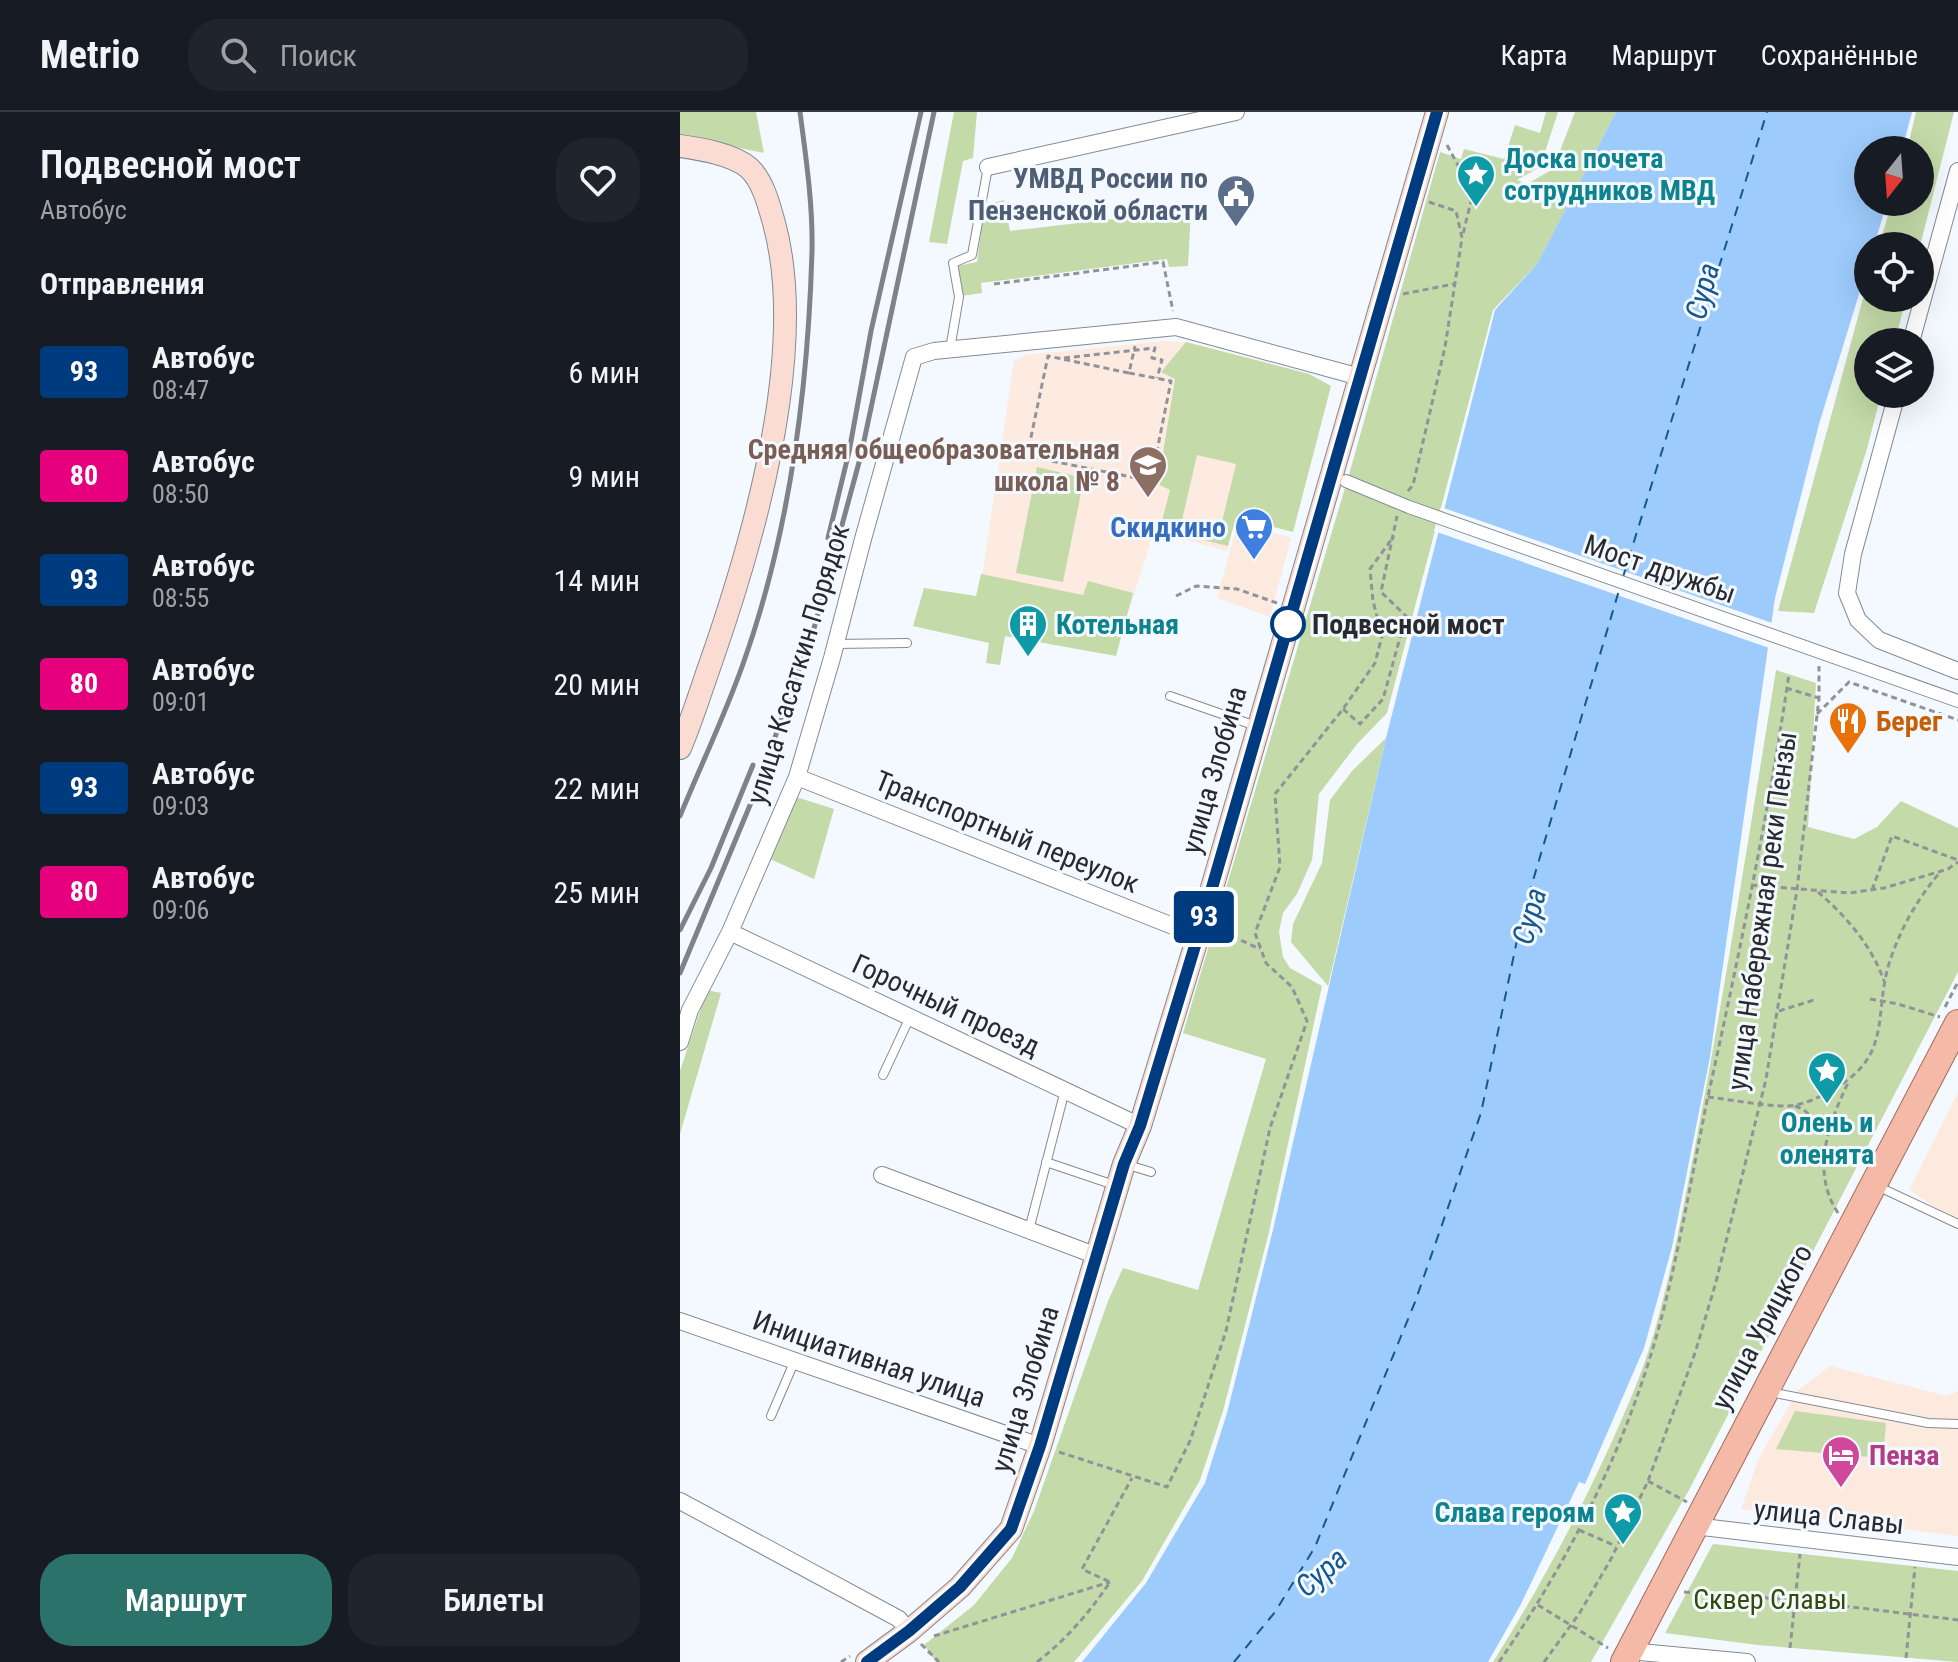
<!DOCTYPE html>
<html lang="ru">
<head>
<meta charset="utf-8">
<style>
	:root { --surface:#171b24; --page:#20242c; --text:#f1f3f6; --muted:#9ea1a6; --line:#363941; --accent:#2a726a }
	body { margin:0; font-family:"Roboto Condensed",sans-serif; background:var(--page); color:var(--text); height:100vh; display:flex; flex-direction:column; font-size:30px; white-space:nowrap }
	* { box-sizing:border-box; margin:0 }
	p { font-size:26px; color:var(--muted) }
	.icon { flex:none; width:44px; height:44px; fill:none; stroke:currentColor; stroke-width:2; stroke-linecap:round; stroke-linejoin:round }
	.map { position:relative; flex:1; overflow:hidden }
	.side { display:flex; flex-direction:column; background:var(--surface); width:680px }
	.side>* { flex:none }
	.badge { padding:0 16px; border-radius:6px; font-size:28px; line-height:52px }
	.needle { width:52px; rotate:197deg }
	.fabs { position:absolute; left:1174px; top:24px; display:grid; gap:16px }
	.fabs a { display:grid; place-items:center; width:80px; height:80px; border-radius:50%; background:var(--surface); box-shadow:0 8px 32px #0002; font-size:40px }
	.map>.badge { position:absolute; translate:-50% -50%; box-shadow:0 0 0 4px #fff }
	h2 { padding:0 40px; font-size:30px; line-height:72px }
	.round { display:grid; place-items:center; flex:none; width:84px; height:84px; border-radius:32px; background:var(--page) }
	.overview { display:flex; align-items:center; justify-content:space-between; height:136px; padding:0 40px }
	h1 { font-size:38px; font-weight:600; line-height:60px }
	.primary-button { display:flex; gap:16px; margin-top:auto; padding:16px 40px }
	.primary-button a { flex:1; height:92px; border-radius:32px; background:var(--accent); color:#fff; font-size:32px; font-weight:600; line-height:92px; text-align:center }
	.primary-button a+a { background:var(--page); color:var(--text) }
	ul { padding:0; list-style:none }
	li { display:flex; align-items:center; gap:24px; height:104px; padding:0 40px }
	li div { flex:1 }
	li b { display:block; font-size:30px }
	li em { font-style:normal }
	li .badge { min-width:88px; font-weight:700; text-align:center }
	header { display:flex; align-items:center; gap:48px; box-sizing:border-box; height:112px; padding:0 40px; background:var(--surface); border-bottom:2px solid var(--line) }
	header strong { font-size:38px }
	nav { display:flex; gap:44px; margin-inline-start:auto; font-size:28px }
	.search { width:560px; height:72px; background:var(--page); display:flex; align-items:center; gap:20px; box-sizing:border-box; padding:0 28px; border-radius:32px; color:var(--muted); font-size:30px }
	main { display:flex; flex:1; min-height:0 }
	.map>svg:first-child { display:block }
	.commercial { fill:#fceadf }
	.education { fill:#fdeae1 }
	.green { fill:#c4daa8; fill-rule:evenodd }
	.water { fill:#9dcbfb }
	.pier { fill:#f4f8ff }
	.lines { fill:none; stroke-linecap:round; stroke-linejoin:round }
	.ferry { stroke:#145890; stroke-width:2; stroke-dasharray:10 8; stroke-linecap:butt }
	.service-casing { stroke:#848a94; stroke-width:10 }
	.pedestrian-casing { stroke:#848a94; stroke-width:14 }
	.minor-casing { stroke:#848a94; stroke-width:18 }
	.secondary-casing { stroke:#848a94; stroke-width:24 }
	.primary-casing { stroke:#a86a56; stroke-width:28 }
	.path { stroke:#909399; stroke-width:3; stroke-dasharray:6 4; stroke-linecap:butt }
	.service { stroke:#fff; stroke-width:8 }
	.pedestrian { stroke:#fff; stroke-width:12 }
	.minor { stroke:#fff; stroke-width:16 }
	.secondary { stroke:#fadcd3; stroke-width:22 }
	.primary { stroke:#f4baa7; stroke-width:26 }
	.rail { stroke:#7f8288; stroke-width:5 }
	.line-casing { stroke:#fff; stroke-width:18 }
	.line { stroke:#003b80; stroke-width:12 }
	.stop-dot { fill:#fff; stroke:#003b80; stroke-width:4 }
	.labels { text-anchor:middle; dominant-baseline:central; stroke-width:6; stroke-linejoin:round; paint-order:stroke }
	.culture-label { font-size:28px; font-weight:bold; fill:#0d838f; stroke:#f4f8ff; text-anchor:start }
	.service-label { font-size:28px; font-weight:bold; fill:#4e5e75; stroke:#f4f8ff; text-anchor:end }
	.education-label { font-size:28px; font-weight:bold; fill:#785e54; stroke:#f4f8ff; text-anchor:end }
	.shop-label { font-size:28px; font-weight:bold; fill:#366cbe; stroke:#f4f8ff; text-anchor:end }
	.street-label { font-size:28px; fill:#282a2e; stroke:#f4f8ff }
	.stop-label { font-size:28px; font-weight:bold; fill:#282a2e; stroke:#f4f8ff; text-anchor:start }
	.food-label { font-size:28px; font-weight:bold; fill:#c56008; stroke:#f4f8ff; text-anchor:start }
	.hotel-label { font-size:28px; font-weight:bold; fill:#b23c85; stroke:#f4f8ff; text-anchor:start }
	.park-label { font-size:28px; fill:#344a09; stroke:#f4f8ff }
	.water-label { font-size:30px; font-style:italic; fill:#145890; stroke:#f4f8ff }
</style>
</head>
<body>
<header>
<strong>Metrio</strong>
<div class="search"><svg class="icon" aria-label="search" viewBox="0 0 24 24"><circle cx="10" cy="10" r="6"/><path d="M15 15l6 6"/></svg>Поиск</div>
<nav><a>Карта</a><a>Маршрут</a><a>Сохранённые</a></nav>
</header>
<main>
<section class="side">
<div class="overview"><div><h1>Подвесной мост</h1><p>Автобус</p></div><a class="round"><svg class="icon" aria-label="heart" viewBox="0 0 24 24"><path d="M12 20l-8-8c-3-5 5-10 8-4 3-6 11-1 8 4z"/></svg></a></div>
<h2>Отправления</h2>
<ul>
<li><span class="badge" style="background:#003b80;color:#fff">93</span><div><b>Автобус</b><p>08:47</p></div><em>6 мин</em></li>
<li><span class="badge" style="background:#e6007e;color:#fff">80</span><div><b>Автобус</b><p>08:50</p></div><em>9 мин</em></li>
<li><span class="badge" style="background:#003b80;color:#fff">93</span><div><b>Автобус</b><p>08:55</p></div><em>14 мин</em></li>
<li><span class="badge" style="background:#e6007e;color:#fff">80</span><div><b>Автобус</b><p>09:01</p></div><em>20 мин</em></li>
<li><span class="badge" style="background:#003b80;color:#fff">93</span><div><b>Автобус</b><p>09:03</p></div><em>22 мин</em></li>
<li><span class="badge" style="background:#e6007e;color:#fff">80</span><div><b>Автобус</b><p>09:06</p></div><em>25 мин</em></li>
</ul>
<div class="primary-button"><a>Маршрут</a><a>Билеты</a></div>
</section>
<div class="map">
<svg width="1278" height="1550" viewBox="0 0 1278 1550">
	<rect width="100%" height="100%" fill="#f4f8ff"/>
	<path class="commercial" d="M558 410 611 426 590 505 537 486Z
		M1278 980V1111L1229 1078Z
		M1150 1254 1267 1284 1278 1279V1424L1061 1397 1078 1348 1118 1278Z"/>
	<path class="education" d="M485 229 506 230 629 262 651 274 613 420 556 405 547 439 474 419 444 514 299 485 334 249 346 243Z"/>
	<path class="green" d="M0 0H76L84 41 0 24Z
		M274 0H297L293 46 283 49 267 132 249 130Z
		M866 0H878L860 55 837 68 847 72 873 57 895 0H936L857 152 813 198 707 601 677 632 639 682 632 748 617 782 603 801 599 820 603 845 610 856 642 874 589 1120 543 1299 520 1368 462 1469 394 1550H256L244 1533 294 1493 332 1446 354 1399 428 1189 443 1156 518 1178 586 947 503 921 670 359 760 40 781 47 784 37 824 47 835 13 860 21Z
		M1236 0H1274L1240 134H1199L1212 90H1240V38H1227Z
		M324 88 330 119 511 98 508 154 489 155 487 147 301 171 302 181 282 184 277 154 297 150 305 93Z
		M1188 168V186H1226L1215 230H1188V282H1201L1187 337 1134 501 1098 499Z
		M506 230 629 262 651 274 613 420 556 405 548 434 480 417 490 378 478 372 495 267 481 260ZM517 343 556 352 540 418 502 408Z
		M357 355 404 366 383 470 336 461Z
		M301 462 403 483 408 469 453 481 436 544 325 524 320 553 306 551 309 531 233 514 244 476 296 484Z
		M1096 558 1136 571 1128 715 1174 727 1197 715 1221 689 1278 716V860L1009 1378 911 1550H813C867 1464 916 1371 955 1276 984 1205 1000 1111 1015 1035 1045 877 1070 717 1096 558Z
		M706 626 648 874 611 830 613 812 642 751 650 688 672 659Z
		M113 684 154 697 134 767 88 746Z
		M27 878 41 881 0 1022V959Z
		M1115 1299 1206 1311 1203 1346 1096 1337Z
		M1033 1432 1278 1459V1550L1078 1533 985 1521Z"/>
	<path class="water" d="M936 0H1232L1222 38H1188V90H1207L1194 134H1188V153L1139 312 1095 486 1030 945 992 1135 964 1236 905 1372 899 1370 841 1492 808 1550H402L466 1471 525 1371 547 1301 592 1122 706 626 815 198 857 152Z"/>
	<path class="pier" d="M761 395 1095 512 1092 537 754 419Z"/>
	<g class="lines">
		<path class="ferry" d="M943 465 1087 0
			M554 1550 595 1500 635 1435 735 1190 801 1001 841 809 940 475"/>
		<defs>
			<path id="service" d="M270 237 279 185 273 151 292 143 308 55
				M156 532 227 531
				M490 584 576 614
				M203 963 230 905
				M366 1050 437 1074
				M445 1052 471 1060
				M1197 1074 1278 1112
				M349 1118 385 978
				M1090 1280 1248 1311 1278 1312
				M91 1304 115 1248"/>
			<path id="pedestrian" d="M666 369 729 395 1278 589"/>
			<path id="minor" d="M308 55 556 0
				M1231 230 1278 59
				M1217 282 1173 442 1167 481 1178 508 1199 528 1278 559
				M117 665 518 824
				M50 820 460 1014
				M0 930 10 898 50 820 117 665 152 546 183 427 234 245 254 239 496 215 680 265
				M202 1063 417 1144
				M0 1209 360 1334
				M0 1389 219 1507 229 1519
				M1014 1414 1278 1445
				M949 1539 1067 1550"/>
			<path id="secondary" d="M0 34C20 37 53 42 69 56 83 69 89 93 94 111 129 239 74 427 31 550 21 578 12 608 0 636
				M187 1550 229 1519 280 1475 331 1417 360 1334 444 1052 460 1014 518 824 757 0"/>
			<path id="primary" d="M944 1550 1278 911"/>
		</defs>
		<use href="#service" class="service-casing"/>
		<use href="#pedestrian" class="pedestrian-casing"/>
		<use href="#minor" class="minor-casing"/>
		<use href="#secondary" class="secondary-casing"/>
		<use href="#primary" class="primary-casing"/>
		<path class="path" d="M767 33 793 81 783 122
			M314 172 483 150 493 199
			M723 182 774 172
			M384 246 475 236 472 246 482 248 477 266
			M449 261 491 269 471 369 347 344 368 244 449 261 455 234
			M728 379 733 373 765 235 782 126 776 99 749 90
			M496 484 516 474 557 477 597 491
			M1106 576 1139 586
			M663 597 680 612 703 587 726 504 701 480 717 404
			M1137 602 1169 570 1278 608
			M1071 773 1169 781 1204 776 1268 757 1278 750
			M1192 778 1212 724 1278 748
			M1138 780C1166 804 1192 834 1204 869
			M543 820 580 837
			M1190 887 1218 892 1260 905
			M1265 895 1278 870
			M1099 899 1137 887
			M1154 949 1156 976
			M1028 985C1054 988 1082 994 1108 994 1124 993 1140 985 1154 977 1216 941 1191 899 1212 843 1223 812 1239 785 1261 759
			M1115 994 1123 997 1149 1021
			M1158 1101C1130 1059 1149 1010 1169 969
			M379 1340 487 1375 510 1329 546 1219 590 1016 627 909 612 875 586 851 575 821 600 755 595 682 663 597 695 551 702 524 693 489 690 457 714 424
			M968 1369 1007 1390
			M899 1418 936 1434
			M1004 1480 1115 1488 1278 1508
			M858 1493 928 1536
			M254 1524 430 1470
			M241 1532 259 1550
			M1110 1536 1120 1442
			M1226 1546 1235 1455
			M161 1550 170 1544
			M357 1550C387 1527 409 1501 430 1470L402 1457 452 1366
			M819 1550C893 1443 952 1323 984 1196 1001 1128 1013 1058 1027 989 1058 848 1088 705 1109 562
			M864 1550 899 1502 931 1447 968 1369 1015 1241 1036 1170 1086 967 1117 778 1139 586V554"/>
		<use href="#service" class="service"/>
		<use href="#pedestrian" class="pedestrian"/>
		<use href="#minor" class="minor"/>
		<use href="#secondary" class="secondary"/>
		<use href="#primary" class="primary"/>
		<path class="rail" d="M148 426 169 340 191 219 241 0
			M0 704C21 653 45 603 63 552 110 420 128 279 132 139 133 93 126 46 120 0
			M0 818 31 756 73 653
			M0 861 73 686 133 520 181 343 254 0"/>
	</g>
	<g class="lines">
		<defs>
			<path id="line" d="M187 1550 229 1519 280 1475 331 1417 360 1334 444 1052 460 1014 518 824 757 0"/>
		</defs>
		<use href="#line" class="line-casing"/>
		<use href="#line" class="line"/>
	</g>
	<defs>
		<symbol id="sight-pin" viewBox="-11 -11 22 30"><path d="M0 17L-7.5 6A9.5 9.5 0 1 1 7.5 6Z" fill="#0f9aa8" stroke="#f4f8ff"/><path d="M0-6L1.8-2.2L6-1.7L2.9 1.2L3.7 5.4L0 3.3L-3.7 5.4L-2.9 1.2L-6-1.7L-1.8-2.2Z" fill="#fff"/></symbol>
		<symbol id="civic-pin" viewBox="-11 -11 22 30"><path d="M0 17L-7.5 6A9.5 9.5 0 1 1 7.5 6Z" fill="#5c6f8a" stroke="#f4f8ff"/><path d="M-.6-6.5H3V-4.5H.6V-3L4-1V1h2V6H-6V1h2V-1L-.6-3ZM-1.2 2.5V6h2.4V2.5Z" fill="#fff"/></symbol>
		<symbol id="school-pin" viewBox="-11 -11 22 30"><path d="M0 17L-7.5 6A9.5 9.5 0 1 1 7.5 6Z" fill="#8d6e63" stroke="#f4f8ff"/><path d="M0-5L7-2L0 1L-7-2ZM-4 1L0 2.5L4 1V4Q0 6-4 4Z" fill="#fff"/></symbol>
		<symbol id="supermarket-pin" viewBox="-11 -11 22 30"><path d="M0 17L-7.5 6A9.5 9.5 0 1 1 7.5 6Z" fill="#3f7fe0" stroke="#f4f8ff"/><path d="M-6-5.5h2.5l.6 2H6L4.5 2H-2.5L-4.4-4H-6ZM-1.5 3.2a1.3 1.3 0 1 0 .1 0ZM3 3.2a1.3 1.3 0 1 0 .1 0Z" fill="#fff"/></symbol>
		<symbol id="building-pin" viewBox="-11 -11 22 30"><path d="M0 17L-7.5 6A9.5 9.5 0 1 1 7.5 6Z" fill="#0f9aa8" stroke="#f4f8ff"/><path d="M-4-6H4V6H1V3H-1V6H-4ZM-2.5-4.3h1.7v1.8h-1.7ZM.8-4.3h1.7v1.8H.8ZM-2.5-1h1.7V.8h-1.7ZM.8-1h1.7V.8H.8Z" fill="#fff"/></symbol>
		<symbol id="restaurant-pin" viewBox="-11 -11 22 30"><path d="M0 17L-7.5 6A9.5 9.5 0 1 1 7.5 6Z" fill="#e8710a" stroke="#f4f8ff"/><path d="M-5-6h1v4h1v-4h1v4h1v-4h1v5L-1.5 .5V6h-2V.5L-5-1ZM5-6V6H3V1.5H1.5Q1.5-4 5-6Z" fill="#fff"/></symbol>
		<symbol id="hotel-pin" viewBox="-11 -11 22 30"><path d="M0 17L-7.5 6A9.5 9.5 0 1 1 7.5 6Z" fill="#d1479c" stroke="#f4f8ff"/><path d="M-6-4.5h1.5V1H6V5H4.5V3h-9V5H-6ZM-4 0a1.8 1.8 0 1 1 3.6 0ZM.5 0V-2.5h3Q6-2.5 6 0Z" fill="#fff"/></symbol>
	</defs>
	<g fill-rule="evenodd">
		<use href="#sight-pin" x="774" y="40" width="44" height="60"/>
		<use href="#civic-pin" x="534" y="60" width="44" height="60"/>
		<use href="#school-pin" x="446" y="331" width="44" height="60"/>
		<use href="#supermarket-pin" x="552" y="393" width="44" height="60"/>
		<use href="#building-pin" x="326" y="490" width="44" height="60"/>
		<use href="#restaurant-pin" x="1146" y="587" width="44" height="60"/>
		<use href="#sight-pin" x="1125" y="937" width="44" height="60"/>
		<use href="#hotel-pin" x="1139" y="1321" width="44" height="60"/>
		<use href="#sight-pin" x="921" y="1378" width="44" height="60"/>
	</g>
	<circle class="stop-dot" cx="608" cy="512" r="16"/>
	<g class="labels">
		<g class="culture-label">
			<text x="824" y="46">Доска почета<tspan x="824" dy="32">сотрудников МВД</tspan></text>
			<text x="376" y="512">Котельная</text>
			<text x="1147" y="1010" text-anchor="middle">Олень и<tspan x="1147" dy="32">оленята</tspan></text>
			<text x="915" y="1400" text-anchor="end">Слава героям</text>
		</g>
		<g class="service-label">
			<text x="528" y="66">УМВД России по<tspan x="528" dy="32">Пензенской области</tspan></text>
		</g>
		<g class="education-label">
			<text x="440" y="337">Средняя общеобразовательная<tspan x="440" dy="32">школа № 8</tspan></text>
		</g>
		<g class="shop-label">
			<text x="546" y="415">Скидкино</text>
		</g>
		<g class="street-label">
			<text transform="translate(980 457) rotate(19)">Мост дружбы</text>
			<text transform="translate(118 552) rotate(-73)">улица Касаткин Порядок</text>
			<text transform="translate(534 658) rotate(-74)">улица Злобина</text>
			<text transform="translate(327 720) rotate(22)">Транспортный переулок</text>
			<text transform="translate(1082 799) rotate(-82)">улица Набережная реки Пензы</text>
			<text transform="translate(266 893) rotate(25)">Горочный проезд</text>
			<text transform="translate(1082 1215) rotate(-62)">улица Урицкого</text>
			<text transform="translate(189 1247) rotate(19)">Инициативная улица</text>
			<text transform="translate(345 1277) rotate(-73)">улица Злобина</text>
			<text transform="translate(1149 1405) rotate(6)">улица Славы</text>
		</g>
		<g class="stop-label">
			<text x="632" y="512">Подвесной мост</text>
		</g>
		<g class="food-label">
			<text x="1196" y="609">Берег</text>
		</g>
		<g class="hotel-label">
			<text x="1189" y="1343">Пенза</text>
		</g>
		<g class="park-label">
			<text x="1090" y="1487">Сквер Славы</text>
		</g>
		<g class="water-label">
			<text transform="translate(1022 179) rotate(-75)">Сура</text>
			<text transform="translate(849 804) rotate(-75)">Сура</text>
			<text transform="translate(641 1460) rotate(-41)">Сура</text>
		</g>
	</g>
</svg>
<div class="fabs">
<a><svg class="needle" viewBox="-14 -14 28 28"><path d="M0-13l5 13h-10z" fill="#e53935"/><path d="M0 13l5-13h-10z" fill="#9ea1a6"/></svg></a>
<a><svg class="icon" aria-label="locate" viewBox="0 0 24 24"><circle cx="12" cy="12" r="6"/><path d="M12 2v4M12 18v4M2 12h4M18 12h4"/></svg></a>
<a><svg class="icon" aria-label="layers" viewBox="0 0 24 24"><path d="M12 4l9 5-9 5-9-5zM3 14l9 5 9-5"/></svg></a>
</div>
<b class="badge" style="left:524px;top:805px;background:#003b80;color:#fff">93</b>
</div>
</main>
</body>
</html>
